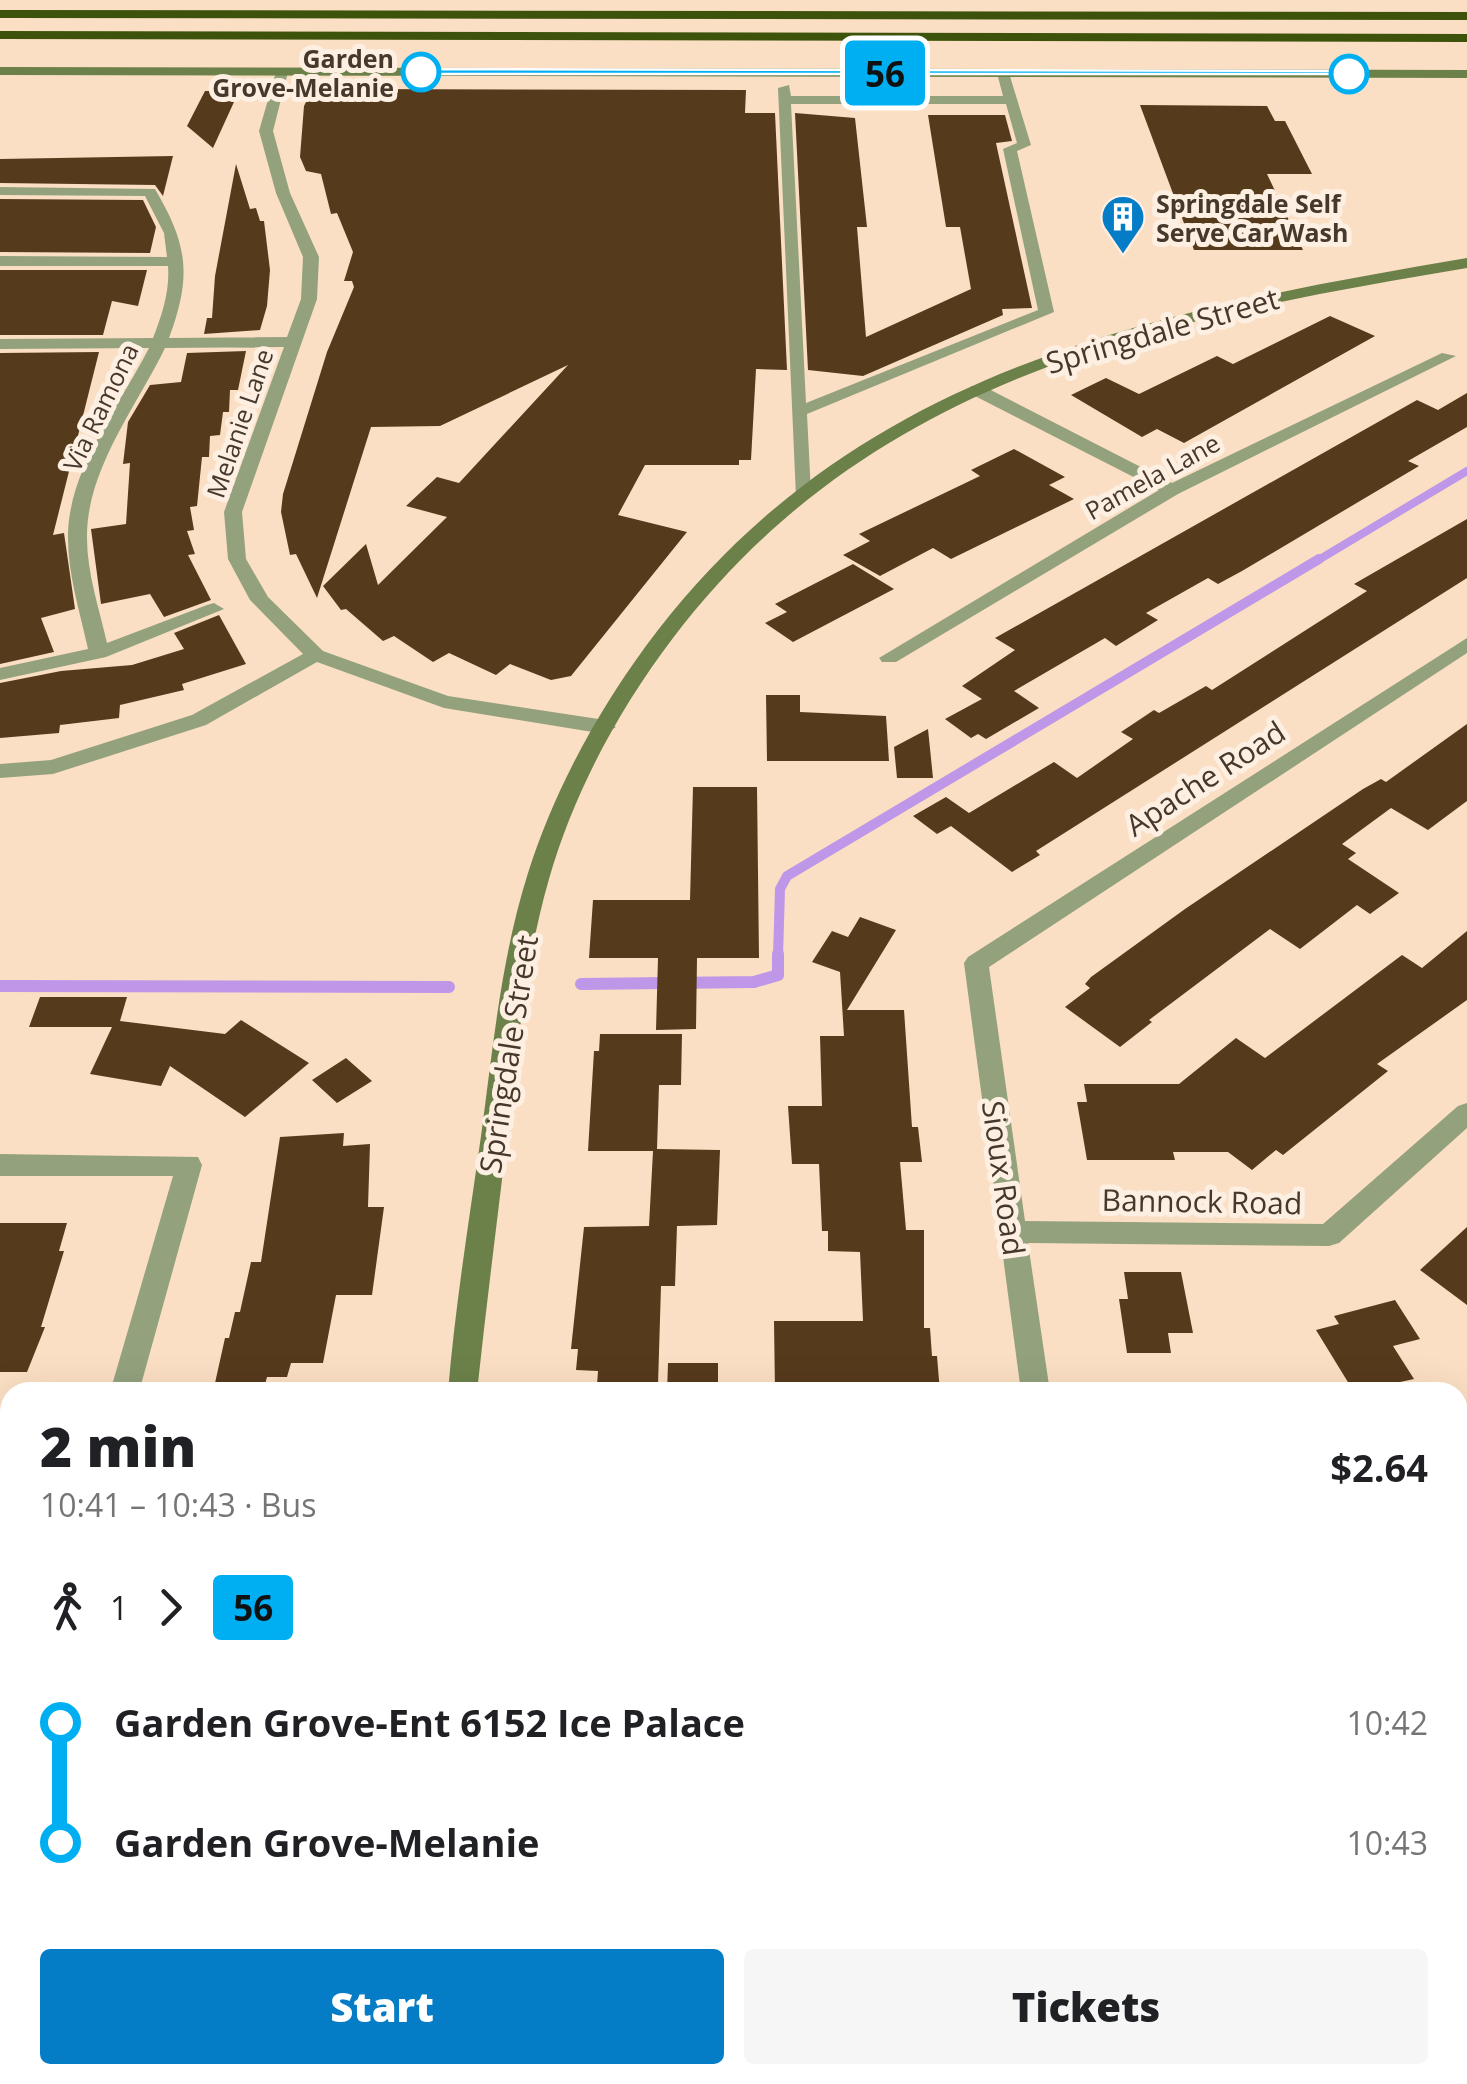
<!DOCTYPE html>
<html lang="en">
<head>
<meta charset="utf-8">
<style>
	:root { --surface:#fff; --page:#f6f6f6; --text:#202124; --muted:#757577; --accent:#057cc6 }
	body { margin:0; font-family:"Open Sans",sans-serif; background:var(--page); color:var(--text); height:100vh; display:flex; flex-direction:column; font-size:38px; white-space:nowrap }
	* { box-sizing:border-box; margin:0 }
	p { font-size:32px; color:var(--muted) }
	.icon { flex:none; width:55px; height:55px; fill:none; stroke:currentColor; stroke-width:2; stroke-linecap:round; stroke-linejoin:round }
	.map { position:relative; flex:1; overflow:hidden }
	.side { position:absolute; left:0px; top:1382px; width:1468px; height:702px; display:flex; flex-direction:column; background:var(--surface); border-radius:30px 30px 0 0; box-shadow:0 10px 40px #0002 }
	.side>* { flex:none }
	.badge { padding:0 20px; border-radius:8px; font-size:35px; line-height:65px }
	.map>.badge { position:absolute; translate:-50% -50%; box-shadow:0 0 0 5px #fff }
	.legs { display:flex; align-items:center; gap:15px; height:110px; padding:0 40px; font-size:32px }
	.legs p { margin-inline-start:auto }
	.overview { display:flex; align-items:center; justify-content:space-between; height:170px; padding:0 40px }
	h1 { font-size:55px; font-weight:800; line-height:75px }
	.action { display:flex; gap:20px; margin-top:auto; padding:20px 40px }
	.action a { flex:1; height:115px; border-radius:10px; background:var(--accent); color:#fff; font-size:40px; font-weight:800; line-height:115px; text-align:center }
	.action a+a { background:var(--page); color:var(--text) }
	ul { padding:0 40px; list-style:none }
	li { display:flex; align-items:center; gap:35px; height:120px; font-size:38px }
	li i { display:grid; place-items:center; width:15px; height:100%; margin:0 12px; background:currentColor }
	li i::after { content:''; width:25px; height:25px; margin:-12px; border:8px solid; border-radius:50%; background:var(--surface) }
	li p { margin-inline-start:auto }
	li:first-child i { background:linear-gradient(#0000 50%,currentColor 0) }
	li:last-child i { background:linear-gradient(currentColor 50%,#0000 0) }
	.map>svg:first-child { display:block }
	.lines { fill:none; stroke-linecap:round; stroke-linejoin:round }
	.stream-far2 { stroke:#be97e8; stroke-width:8 }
	.stream-far1 { stroke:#be97e8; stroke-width:10 }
	.stream { stroke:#be97e8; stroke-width:12 }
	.building { fill:#563a1c }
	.street { fill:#93a27d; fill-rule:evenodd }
	.secondary { fill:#6c814a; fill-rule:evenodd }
	.highway { fill:#3d530b; fill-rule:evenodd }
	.line-1 { fill:#00aff2; stroke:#fff; stroke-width:2.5 }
	.stop-1-dot { fill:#fff; stroke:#00aff2; stroke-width:5 }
	.labels { text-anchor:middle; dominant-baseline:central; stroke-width:10; stroke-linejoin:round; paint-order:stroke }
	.far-stop-label { font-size:25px; font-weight:bold; fill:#46392b; stroke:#fdefe2; text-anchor:end }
	.far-poi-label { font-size:25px; font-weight:bold; fill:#46392b; stroke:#fdefe2; text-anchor:start }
	.far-street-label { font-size:25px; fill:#46392b; stroke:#fdefe2 }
	.street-label { font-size:30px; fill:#46392b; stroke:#fdefe2 }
</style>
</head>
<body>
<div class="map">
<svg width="1467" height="2084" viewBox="0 0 1467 2084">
	<rect width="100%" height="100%" fill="#fbdfc4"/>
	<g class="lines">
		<path class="stream-far2" d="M1315 562 1467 471"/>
		<path class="stream-far1" d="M778 957 780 889 787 876 1319 559"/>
		<path class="stream" d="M581 984 754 982 778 975V954
			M0 986 449 987"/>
	</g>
	<path class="building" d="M353 89 746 90 745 113H775L787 370 756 369 751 460H739V465H645L618 515 687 532 571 676 551 680 510 664 496 675 449 653 433 662 394 636 383 641 346 609 341 610 323 586 366 544 378 585 447 517 406 506 437 477 459 483 568 365 440 426 371 427 317 598 296 554 290 555 281 512 283 494 327 352 354 287 352 281H344L353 252 337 213 331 214 321 174 306 171 300 157 304 106 310 94Z
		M205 91H239L213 148 187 126Z
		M1140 105 1267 106 1275 121H1285L1312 174H1267L1303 250H1194Z
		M795 113 855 118 867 227H857L866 337 971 289 960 227H946L928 115H1005L1012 141 996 143 1032 308 1002 309 1003 315 863 376 808 370Z
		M173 156 163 196 155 185 0 183V159Z
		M236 164 250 209 256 208 260 221H264L270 270 267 306 260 330 204 334 207 318H212L215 276Z
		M0 199 143 200 156 227 150 253 0 252Z
		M0 270H147L138 306 112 301 103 335H0Z
		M1330 316 1375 336 1184 443 1157 429 1142 437 1071 395 1106 378 1139 394 1217 356 1233 364Z
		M246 351 238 390H230L229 412H223L220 435 210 436 209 457H202L197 506 190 507 194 530 187 531 195 554 188 555 211 600 164 617 150 594 101 604 91 529 126 524 130 463 123 464 128 422 150 385 181 382 187 353Z
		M99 352 53 535 64 533 75 609 41 618 54 652 0 664V353Z
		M1467 393V427L1408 461 1419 466 1242 571 1218 584 1208 578 1146 613 1158 620 1116 646 1105 638 1014 691 1039 708 986 739 978 734 971 738 945 719 982 699 962 686 1015 650 995 638 1417 400 1438 410Z
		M1014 449 1065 477 1049 485 1074 499 951 559 933 548 880 576 843 555 870 541 859 534 980 476 971 470Z
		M1467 519V578L1036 851 1040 855 1012 872 951 826 937 834 913 816 946 797 969 813 1054 762 1077 778 1133 739 1121 732 1154 710 1159 713 1206 686 1212 690 1367 591 1354 584Z
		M853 564 894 589 793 642 765 623 787 612 775 604Z
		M219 615 246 664 182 684 184 690 120 705 119 718 60 725 59 733 0 738V683L61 671 132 665 184 649 174 633Z
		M766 695H800V712L886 716 889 761H767Z
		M1467 724V801L1428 830 1391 808 1342 844 1356 853 1348 859 1399 893 1370 914 1357 905 1300 949 1270 929 1149 1020 1152 1022 1120 1047 1065 1007 1090 988 1085 984 1091 977 1185 909 1363 789 1381 779 1386 782Z
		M928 729 933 778H897L894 747Z
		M693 787H757L759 958H697L696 1029 656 1030 658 958H589L593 900H690Z
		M860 917 896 930 847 1010H904L912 1127H918L922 1162H900L906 1230H924V1328H930L932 1356H937L940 1392H775L774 1321H863L860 1252 828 1251V1231H822L819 1164H792L788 1106H822L820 1036H844L840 972 812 962 832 931 848 937Z
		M1467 931V1000L1377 1064 1388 1071 1283 1155 1276 1150 1252 1170 1228 1152H1173L1175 1160H1087L1077 1102H1087L1084 1084H1179L1236 1038 1265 1058 1402 955 1422 968Z
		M40 997H127L120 1021 225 1034 241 1020 309 1063 245 1117 170 1066 161 1086 90 1074 112 1027H29Z
		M600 1034H682L681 1085H659L657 1149 720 1150 717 1225 677 1226 675 1286H661L658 1385H597L598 1371 576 1370 578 1349H571L584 1227 649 1226 653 1151H588L594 1051H599Z
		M346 1058 372 1081 337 1103 312 1080Z
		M344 1133 343 1146 370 1144 368 1207H384L372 1295H336L323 1363H291L287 1377H267L263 1392H213L225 1338H229L235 1312H240L251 1262H261L280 1137Z
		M0 1223H67L59 1251H64L41 1327H45L27 1372H0Z
		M1467 1227V1305L1420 1270Z
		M1124 1272H1181L1193 1333H1168L1171 1353H1127L1119 1299H1128Z
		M1395 1300 1420 1339 1393 1346 1414 1379 1354 1392 1316 1330 1339 1324 1334 1316Z
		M668 1363H718V1392H667Z"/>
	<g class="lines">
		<path class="street" d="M282 68 288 72 273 131 290 193 319 257 317 299 242 512 246 559 268 597 323 651 448 696 605 720 616 727 605 734 444 708 317 662 206 725 53 774 0 778V764L51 760 192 715 303 654 250 600 228 559 224 512 284 347 165 348C137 406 86 470 87 538 87 573 99 608 107 643L207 605 214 603 224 609 106 657 0 680V668L88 649C80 611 67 573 68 533 70 467 120 405 149 348L0 349V339L153 338C162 315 170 291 168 266H0V256L167 257 164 233 145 196 0 195V187L155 189C188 245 192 276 169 338L287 337 301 299 303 257 276 193 259 131 276 72Z
			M1003 69 1009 73 1031 145 1017 151 1054 312 807 414 811 493 796 497 778 88 789 85 791 96H1003L997 73ZM791 104H1006L1017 143 1003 149 1038 310 806 403Z
			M1442 353 1456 356 1178 494 896 662H882L879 658 1159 490 971 394V386H983L1172 483Z
			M1467 638V653L989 967 1025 1221 1323 1224 1458 1106 1467 1103V1128L1339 1243 1329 1246 1028 1243 1050 1392H1021L964 963 968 957Z
			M0 1154 198 1157 202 1165 139 1392H110L173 1176H0Z
			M10 1782V1848L0 1852V1786Z
			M0 1904H10V1940H0Z
			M1458 1922H1467V1958H1458Z
			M1116 2075H1154L1155 2084H1117Z"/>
		<path class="secondary" d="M0 67 1467 70V78L0 75Z
			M1467 258V268C1161 319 873 375 673 638 619 709 574 792 549 879 527 955 519 1035 510 1113 499 1206 487 1299 477 1392H448C455 1307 469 1221 481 1136 493 1048 501 958 528 873 556 785 602 703 658 630 863 366 1156 311 1467 258Z
			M358 2075H396L394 2084H356Z"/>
		<path class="highway" d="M0 10 1467 12V20L0 18Z
			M0 31 1467 34V42L0 39Z"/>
	</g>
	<path class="line-1" d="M421 69 1349 71 1354 74H418Z"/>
	<defs>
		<symbol id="building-pin" viewBox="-11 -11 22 30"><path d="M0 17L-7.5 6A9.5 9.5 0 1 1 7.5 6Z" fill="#057cc6" stroke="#fdefe2"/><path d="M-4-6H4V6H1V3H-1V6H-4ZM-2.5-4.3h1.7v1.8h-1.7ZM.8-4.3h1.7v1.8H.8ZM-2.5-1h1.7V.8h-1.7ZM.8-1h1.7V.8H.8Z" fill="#fff"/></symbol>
	</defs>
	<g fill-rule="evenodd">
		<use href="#building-pin" x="1098" y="192" width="50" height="68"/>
	</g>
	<g class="stop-1-dot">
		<circle cx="421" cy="72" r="18"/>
		<circle cx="1349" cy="74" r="18"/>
	</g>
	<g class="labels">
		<g class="far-stop-label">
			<text x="394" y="58">Garden<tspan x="394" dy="29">Grove-Melanie</tspan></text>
		</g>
		<g class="far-poi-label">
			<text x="1156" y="203">Springdale Self<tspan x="1156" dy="29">Serve Car Wash</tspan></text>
		</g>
		<g class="far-street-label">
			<text transform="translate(100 407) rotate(-64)">Via Ramona</text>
			<text transform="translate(239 423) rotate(-71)">Melanie Lane</text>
			<text transform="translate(1152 476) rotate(-29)">Pamela Lane</text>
		</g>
		<g class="street-label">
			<text transform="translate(1162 330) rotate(-16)">Springdale Street</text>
			<text transform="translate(1205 778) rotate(-33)">Apache Road</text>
			<text transform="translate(508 1054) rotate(-81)">Springdale Street</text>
			<text transform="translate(1004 1178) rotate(82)">Sioux Road</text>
			<text transform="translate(1202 1201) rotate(1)">Bannock Road</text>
		</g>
	</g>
</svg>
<b class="badge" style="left:885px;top:73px;background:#00aff2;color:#111">56</b>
<section class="side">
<div class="overview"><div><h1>2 min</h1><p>10:41 – 10:43 · Bus</p></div><b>$2.64</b></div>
<div class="legs"><svg class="icon" aria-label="walk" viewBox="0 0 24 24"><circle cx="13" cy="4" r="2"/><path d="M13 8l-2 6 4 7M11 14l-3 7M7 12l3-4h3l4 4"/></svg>1<svg class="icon" aria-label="forward" viewBox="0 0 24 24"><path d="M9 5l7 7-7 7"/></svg><b class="badge" style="background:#00aff2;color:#111">56</b></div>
<ul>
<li><i style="color:#00aff2"></i><b>Garden Grove-Ent 6152 Ice Palace</b><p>10:42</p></li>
<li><i style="color:#00aff2"></i><b>Garden Grove-Melanie</b><p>10:43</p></li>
</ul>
<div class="action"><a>Start</a><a>Tickets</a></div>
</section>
</div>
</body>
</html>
